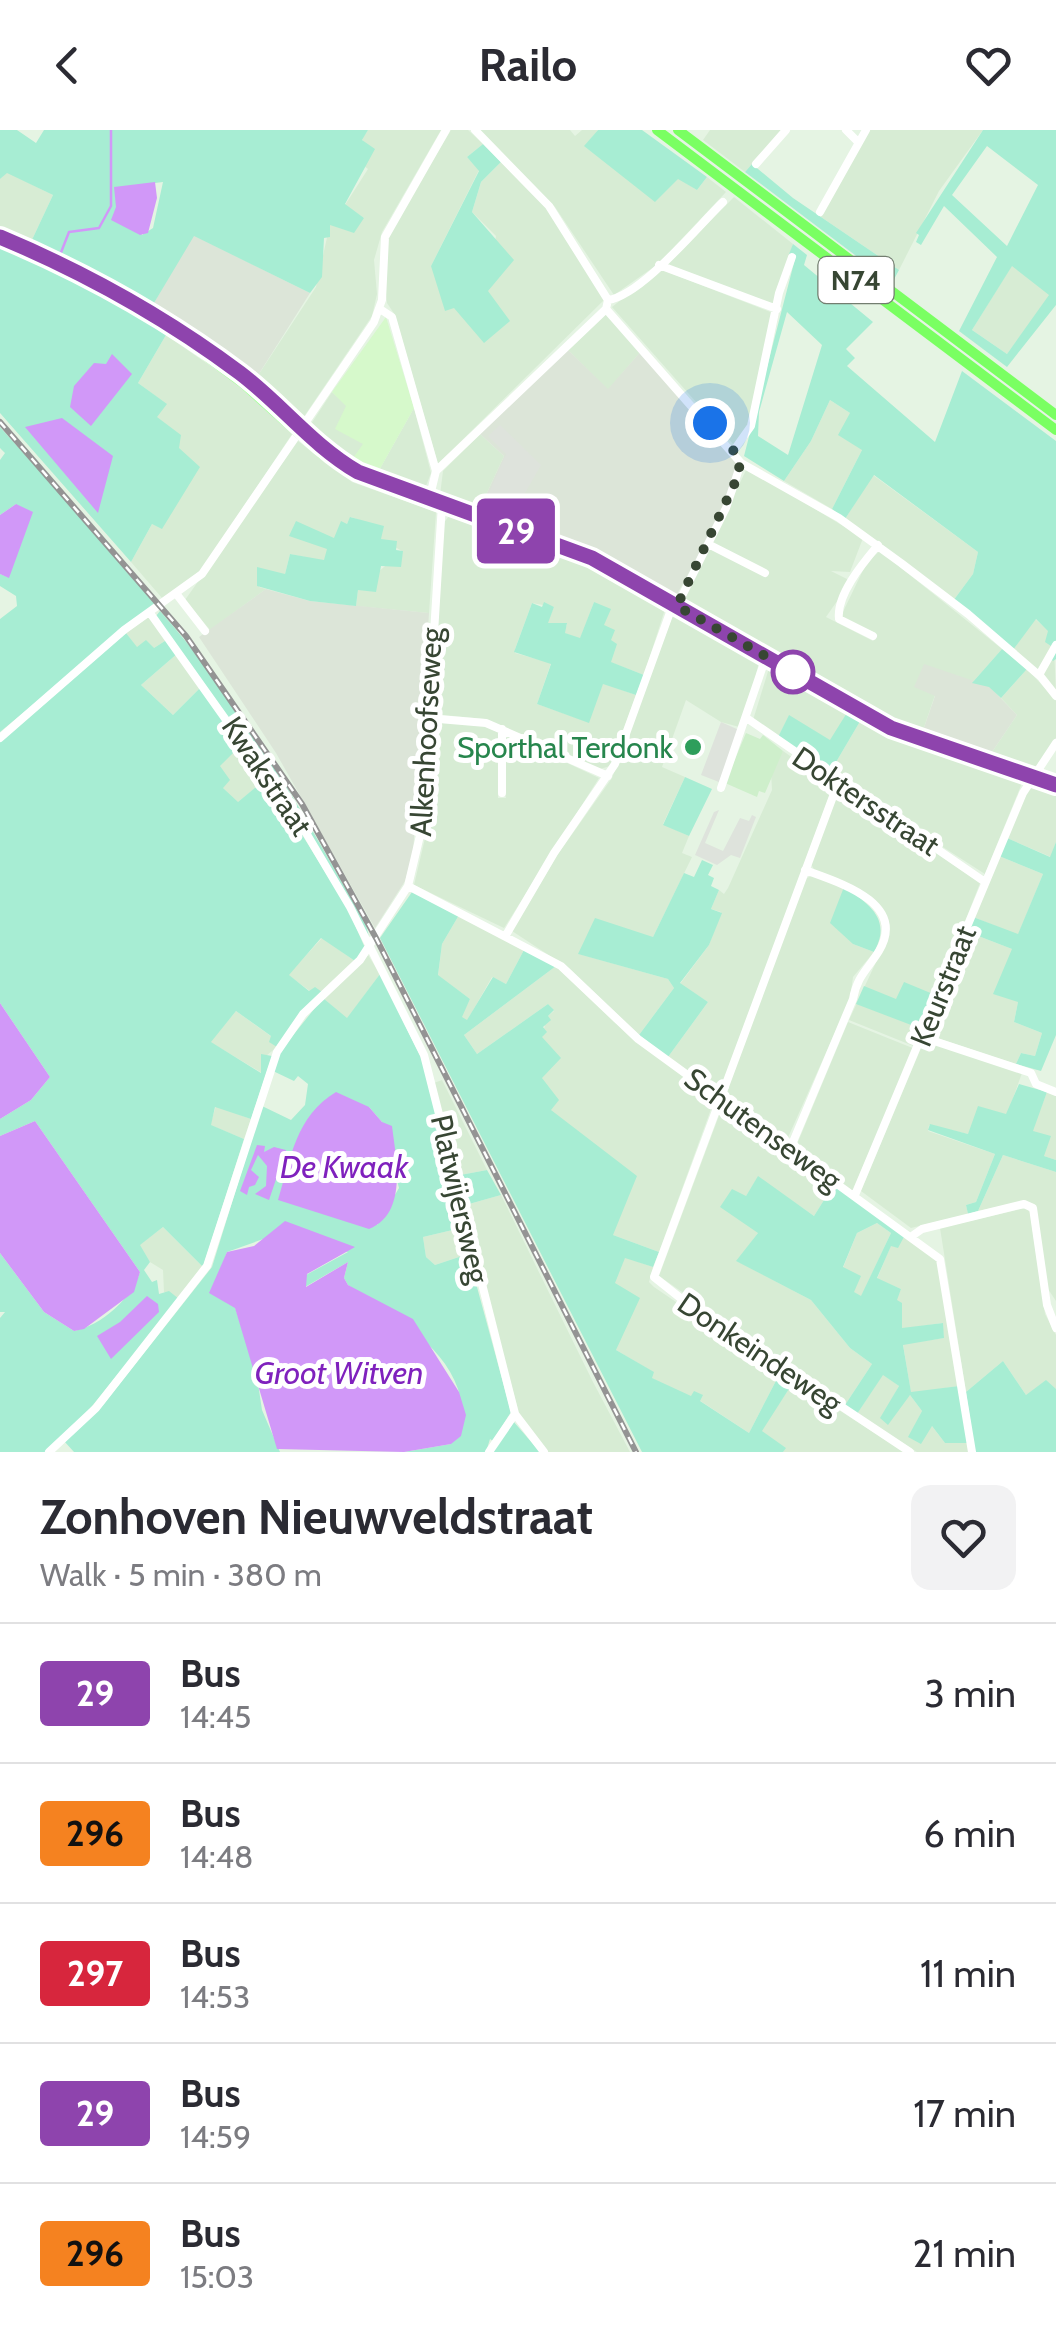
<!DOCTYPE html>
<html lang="en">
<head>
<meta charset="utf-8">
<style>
	:root { --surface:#fff; --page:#f2f2f3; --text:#2b2b33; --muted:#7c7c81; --line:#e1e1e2 }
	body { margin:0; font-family:Cabin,sans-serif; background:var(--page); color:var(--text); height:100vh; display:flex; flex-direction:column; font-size:38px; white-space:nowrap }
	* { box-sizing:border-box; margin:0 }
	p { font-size:32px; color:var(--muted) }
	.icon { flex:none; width:55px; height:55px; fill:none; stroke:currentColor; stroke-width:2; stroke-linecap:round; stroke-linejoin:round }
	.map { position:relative; height:1322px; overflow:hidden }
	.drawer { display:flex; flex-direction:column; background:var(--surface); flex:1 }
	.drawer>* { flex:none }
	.badge { padding:0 20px; border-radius:8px; font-size:35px; line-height:65px }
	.you { position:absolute; width:50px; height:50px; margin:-25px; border:8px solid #fff; border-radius:50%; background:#1a73e8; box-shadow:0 0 0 15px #1a73e833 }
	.map>.badge { position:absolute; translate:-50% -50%; box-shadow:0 0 0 5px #fff }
	.round { display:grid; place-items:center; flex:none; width:105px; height:105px; border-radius:20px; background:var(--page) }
	.overview { display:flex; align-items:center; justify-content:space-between; height:170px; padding:0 40px }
	h1 { font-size:48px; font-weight:700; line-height:75px }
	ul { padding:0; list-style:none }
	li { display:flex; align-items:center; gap:30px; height:140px; padding:0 40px; border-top:2px solid var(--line) }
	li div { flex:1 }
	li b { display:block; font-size:38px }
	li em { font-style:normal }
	li .badge { min-width:110px; font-weight:700; text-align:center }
	header { display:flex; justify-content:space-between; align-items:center; height:130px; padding:0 40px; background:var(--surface); font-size:45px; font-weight:700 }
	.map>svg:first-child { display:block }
	.residential { fill:#d7ecd4 }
	.commercial { fill:#d6f9cb }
	.industrial { fill:#dce5d8 }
	.education { fill:#ceefcb }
	.green { fill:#a7edd3; fill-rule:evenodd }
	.parking { fill:#dee3dc }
	.water { fill:#d198f8 }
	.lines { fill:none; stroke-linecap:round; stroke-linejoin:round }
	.stream { stroke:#d198f8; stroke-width:2.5 }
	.minor { stroke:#fff; stroke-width:8 }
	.major { stroke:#9cff90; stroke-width:9 }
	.highway { stroke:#7aff62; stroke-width:10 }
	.rail-casing { stroke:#949494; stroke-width:6 }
	.rail { stroke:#fff; stroke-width:2.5; stroke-dasharray:8; stroke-linecap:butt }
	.line-casing { stroke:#fff; stroke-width:22 }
	.line { stroke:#8e44ad; stroke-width:15 }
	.walk { stroke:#374633; stroke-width:10; stroke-dasharray:0 18 }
	.stop-dot { fill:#fff; stroke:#8e44ad; stroke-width:5 }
	.leisure-dot { fill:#2e9e5b; stroke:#fff; stroke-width:4 }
	.labels { text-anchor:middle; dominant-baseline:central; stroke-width:10; stroke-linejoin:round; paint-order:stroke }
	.shield { fill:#fff; stroke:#737e70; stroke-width:2.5 }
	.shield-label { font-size:28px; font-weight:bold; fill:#374633 }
	.street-label { font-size:30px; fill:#374633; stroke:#fff }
	.leisure-label { font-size:30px; fill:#27864d; stroke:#fff; text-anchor:end }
	.water-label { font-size:32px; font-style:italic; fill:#7f21bd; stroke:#fff }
</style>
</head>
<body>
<header><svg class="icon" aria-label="back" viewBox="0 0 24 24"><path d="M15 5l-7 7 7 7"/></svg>Railo<svg class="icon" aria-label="heart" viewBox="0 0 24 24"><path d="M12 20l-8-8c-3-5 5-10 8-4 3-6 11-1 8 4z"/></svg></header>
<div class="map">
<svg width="1056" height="1322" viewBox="0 0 1056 1322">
	<rect width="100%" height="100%" fill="#e5f4e3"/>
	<path class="residential" d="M368 0H441L382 102 374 130 377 164 372 186 303 288 298 289 255 250 316 157 330 94 364 88 345 75 368 39 363 35 370 26 362 9Z
		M451 0H468L483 14 467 27 479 40 431 136 488 161 496 106 472 82 481 52 501 32 547 78 604 170 438 334 395 185 387 173 382 131 390 102Z
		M478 0H570L575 6 582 0H598L585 16 655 71 678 48 697 60 707 47 726 62 658 134 614 165 555 77Z
		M710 0H782L745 42 703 10Z
		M870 0H983L939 61 899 140 821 87Z
		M7 42 53 65 30 114 0 101V49Z
		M734 67 793 114 773 174 666 136Z
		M1012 135 1050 165 1007 224 972 200Z
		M660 139 773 183 745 305 734 315 612 177Z
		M604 182 642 220 608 260 566 218Z
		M166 205 235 253 292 304 199 444 162 468 131 432 152 394 162 398 173 377 178 318 156 287 166 274 138 253Z
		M332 262 347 276 364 314 351 331 309 297Z
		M830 270 850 283 862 320 832 379 784 351 811 311Z
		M414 278 431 343 424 361 377 344Z
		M480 304 504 326 478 382 440 365 443 341Z
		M298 311 352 352 436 382 429 483 356 476 358 460 402 421 381 409 365 392 351 387 324 431 290 424 285 444 259 447V457L266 459 210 500 185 470Z
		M747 338 863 408 850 442 831 441 851 451 826 487 873 511 876 503 840 488 867 432 880 421 1002 519 972 553 924 535 935 565 921 606 868 580 683 472Z
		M873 345 978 422 973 444 953 471 845 389Z
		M449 386 572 425 666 476 644 545 610 532V511L594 472 580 509 564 503 567 494 547 493 554 477 532 473 515 519V523L551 533 537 574 588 592 603 553 636 565 610 636 600 639 485 589 432 584 443 394Z
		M674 482 759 532 743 598 721 592 686 570 662 637 685 647 663 694 689 706 682 723 692 727 653 807 579 824 668 849 674 858 639 905 570 839 512 801 558 724 612 648Z
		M150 486 168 509 154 518H137L126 503Z
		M1035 489 1049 501 1054 518 1056 563 1013 520Z
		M178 523 202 556 173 585 141 555Z
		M770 535 848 581 831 611 789 586 778 607 753 590Z
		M1027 539 1056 570V608L1032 642 988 628 1017 585 1001 568Z
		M862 588 900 608 1022 653 985 744 829 644Z
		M430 592 476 593 498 602V668H506L502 650 504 609 510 606 599 648 504 798 414 755 426 704Z
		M239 607 267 648 237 673 222 657 219 636 235 620 230 614Z
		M783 621 833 656 721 958 716 961 668 927 708 872 680 854 709 815 721 782 711 779 719 760 724 764 728 758 772 660 771 642Z
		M1031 653 1056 661V712L1051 727 1007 708Z
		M843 660 980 753 916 917 849 890 885 813 876 771 857 758 815 741 811 734 837 662Z
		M999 726 1043 744 1018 805 973 787Z
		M813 745 844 757 853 814 874 822 853 847 850 869 786 1012 724 968 805 749Z
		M459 785 525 818 506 854 492 847 467 891 461 887 470 869 438 846 442 814Z
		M968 802 1012 819 1018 872 1014 892 1042 903 1035 926 1021 923 1016 934 928 905Z
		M322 808 355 831 322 862 310 861 288 845Z
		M368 825 380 844 347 889 323 868Z
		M556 836 614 892 715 968 659 1122 613 1105 551 980 542 948V907L547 887 554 881 548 874 477 924 464 905Z
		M236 881 272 907 277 917 261 930 262 943 210 912Z
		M848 892 915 919 852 1061 795 1019Z
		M928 912 1022 943 1007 985 968 1004 929 995 928 1001 995 1024 976 1072 966 1075 968 1084 911 1098 861 1061 921 918Z
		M442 950 487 1040 455 1046 434 953Z
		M1047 962 1056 965V1030L1044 1026 1032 1001Z
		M723 975 834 1054 814 1086 758 1047 746 1066 758 1103 737 1131 811 1170 850 1218 872 1234 845 1275 659 1146Z
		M216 976 251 989 244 1009 210 995Z
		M1003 1025 1056 1042V1171L1048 1159 1033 1074 1020 1072 978 1081Z
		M501 1065 593 1252 630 1322H547L520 1286 462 1076Z
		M1025 1078 1030 1082 1045 1184 1056 1205V1259L1026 1265 1003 1231 966 1262 940 1098Z
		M877 1093 891 1103 861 1167 854 1163 843 1138 857 1103Z
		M163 1097 203 1137 179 1169 164 1162 163 1140 150 1132 139 1115Z
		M461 1098 468 1124 435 1135 426 1127 423 1107Z
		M905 1105 937 1130 959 1256 911 1263 903 1214 944 1208 942 1193 902 1199 896 1170 901 1159 877 1149 891 1115Z
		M625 1127 653 1137 649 1152 654 1157 780 1243 749 1303 699 1270 702 1266 691 1267 651 1248 653 1242 616 1220 627 1163 614 1153Z
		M883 1244 899 1256 881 1289 910 1265 922 1281 909 1307 932 1296 945 1313H968L969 1322H917L857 1284Z
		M794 1251 904 1322H783L785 1318 761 1301Z"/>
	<path class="commercial" d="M386 187 414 278 377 344 351 331 363 314 335 299 346 276 332 262Z"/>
	<path class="industrial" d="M193 105 310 163 255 250 151 178Z
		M566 218 608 259 642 220 737 332 725 377 676 466 569 412 478 382 504 326 480 304Z
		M266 459 310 471 429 483 413 723 405 751 375 798 276 623 199 507Z
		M924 534 989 556 1017 585 988 628 921 606 935 566 914 557Z"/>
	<path class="education" d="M746 603 760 609 763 605 783 621 765 663 759 661 757 667 725 653Z"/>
	<path class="green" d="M0 0H17L36 13 44 0H368L362 10 375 19 345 74 364 88 354 103 330 95V107L324 108 322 147 310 163 194 106 151 178 108 150 30 114 53 65 7 43 0 49ZM163 52 153 98 142 105 115 58Z
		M598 0H642L707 47 697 60 678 49 655 72 584 16Z
		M983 0H1056V175L1007 237 959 201 997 127 944 76 921 115 916 112 919 105 916 103ZM987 16 1038 55 1007 116 952 65ZM1012 136 1049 165 1007 224 972 200Z
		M483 14 501 32 481 52 472 82 514 130 488 161 510 191 484 213 454 178 445 181 431 136 479 41 467 27Z
		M752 34 793 68 899 140 892 153 745 42Z
		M793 114 807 125 804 135 873 192 846 219 855 228 847 236 935 312 962 241 1056 311V529L1053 531 1048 526 1054 518 1045 512 1048 501 1036 489 1013 520 953 471 973 444 978 422 874 345 845 389 832 379 862 320 838 305 850 283 830 270 811 311 784 351 744 326 795 129 789 124ZM787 182 822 215 788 325 758 306 759 282Z
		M0 115 95 159 166 205 138 253 167 274 157 287 181 305 179 318 200 337 162 399 152 394 131 432 0 283Z
		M0 297 157 472 0 602V489L17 476 16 466 0 456V444L8 447 16 374 0 385V330L5 323 0 318Z
		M350 387 384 396 381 409 397 411 396 420 403 421 401 437 381 436 376 462 358 460 356 476 310 471 257 456V437L285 444 290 424 324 430 327 419 289 406 296 391 334 408 341 391 347 394Z
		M544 472 554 477 548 493H567L565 503 580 508 594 472 611 479 604 495 615 500 611 510 617 514 611 532 644 545 636 565 603 554 589 593 537 574 551 534 514 522 532 473 542 477Z
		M160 481C231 561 288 656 340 749 350 767 369 792 369 810L287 669 156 486Z
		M126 503 137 517 146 510 154 518 168 509 178 523 141 555 173 585 202 556 239 607 231 614 236 620 220 636 230 650 223 658 238 672 267 648 348 779 365 818 355 831 321 808 289 845 309 861 315 857 322 862 277 917 269 912 271 906 236 881 211 912 261 943V924L272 926 251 989 215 977 211 995 244 1009 203 1137 163 1097 140 1115 150 1132 144 1140 152 1152 157 1150 159 1164 169 1161 179 1169 88 1281 45 1322H0V1188L5 1182H0V1123L44 1182 74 1201C101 1196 133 1167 140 1142L35 991 0 1006V989L31 970 50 947 0 873V612Z
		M1002 519 1027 539 1001 568 989 557 972 553Z
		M848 581 862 588 829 644 778 607 789 585 830 610Z
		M685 647 712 659 689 706 663 695Z
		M1007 708 1050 727 1056 712V905L1041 941 1016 934 1021 923 1035 926 1042 903 1014 892 1018 872 993 864 1012 819 968 802 973 787 1018 804 1043 744 999 726Z
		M702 730 713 735 708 745 714 748 711 756 719 760 711 779 722 783 709 815 680 853 708 872 668 927 639 905 674 858 668 849 578 824 595 788 653 807 684 743 694 747Z
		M844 757C870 774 892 790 874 822L853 814 830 793Z
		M412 762 459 785 442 814 438 845 470 869 462 887 467 890 493 847 506 854 525 818 556 836 464 905 477 924 548 874 554 880 548 886 551 890 543 897 547 902 542 907 561 928 542 948 559 970 551 980 637 1046 613 1105 659 1122 653 1137 625 1128 615 1153 640 1168 616 1220 654 1242 652 1248 691 1266 694 1261 703 1265 700 1271 749 1303 780 1243 794 1251 762 1301 786 1318 783 1322H642L380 808Z
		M380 844 427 940 461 1098 423 1107 426 1127 435 1135 468 1124 511 1282 493 1311 490 1309 486 1322H404L451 1314C453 1299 463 1273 458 1259 442 1211 386 1183 348 1155L344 1148 348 1132 305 1157 306 1145 348 1122 269 1107 227 1122 222 1136 257 1247 262 1280 280 1322H74L64 1311 103 1275 212 1137 262 976 291 990 305 975 308 954 298 946 294 951 273 941 278 924 323 868 347 888ZM369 977 382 992 399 1058 377 1095Z
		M904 852 933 864 919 898 856 874 864 856 896 869Z
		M1019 954 1047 962 1033 1001 1051 1006 1044 1026 1056 1030V1042L1003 1025 978 1081 968 1084 966 1075 976 1072 995 1024 928 1000 930 994 968 1004 978 976 1006 984Z
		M487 1040 501 1065 462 1076 455 1046Z
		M758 1046 814 1086 834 1054 905 1105 898 1118 891 1116 877 1148 901 1159 897 1170 902 1173V1198L943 1193 944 1208 903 1215 911 1262 959 1256 968 1313H945L932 1296 921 1314 908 1307 922 1281 910 1265 888 1295 880 1288 899 1256 883 1245 857 1284 845 1275 872 1234 850 1218 811 1170 736 1131 758 1103 720 1077 732 1059 746 1066ZM877 1093 891 1103 861 1166 854 1162 861 1146 843 1137 857 1103Z
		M1003 1231 1026 1265 1046 1250 1056 1259V1322H975L966 1262Z
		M513 1291 540 1322H492Z"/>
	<path class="parking" d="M500 295 541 335 521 370 548 386 540 400 482 378 506 324 488 306Z
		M721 592 739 600 719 652 701 645Z
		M719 680 705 713 723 721 740 688 749 691 752 685 756 687 740 728 731 725 717 735 695 725 714 682Z"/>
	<path class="water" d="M155 52 157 68 148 103 140 105 111 90 116 77 114 57Z
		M112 224 132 244 91 296 70 277 74 256 94 233 106 234Z
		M62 288 113 326 98 383 25 297Z
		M16 374 33 382 9 448 0 444V385Z
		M0 873 50 947 31 970 0 989Z
		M336 962 369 977 382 992 392 996C396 1029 408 1083 369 1099L278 1070C291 1027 296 986 336 962Z
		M35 991 140 1142 134 1162 84 1199 74 1201 44 1182 0 1123V1006Z
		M257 1015 265 1016 264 1022 274 1017 286 1020 269 1070 255 1064 266 1056 267 1036 258 1025 251 1040 259 1047 255 1055 249 1057 247 1065 240 1061Z
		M285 1091 355 1117 307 1144 306 1157 348 1132 344 1148 348 1155 413 1189 459 1262 466 1285 461 1306 451 1314 404 1322 277 1319 235 1178 209 1163 227 1122 254 1116Z
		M147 1166 158 1174 159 1182 111 1229 97 1206 120 1192Z"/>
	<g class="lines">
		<path class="stream" d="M0 115 56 138
			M60 125 69 102 99 98 111 76V0"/>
		<path class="minor" d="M475 0 549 76 608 170 606 179 741 333 839 388 901 433 968 484 1041 547 1056 566
			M846 0 858 12
			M756 34 786 0
			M820 82 866 0
			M659 135 777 179
			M608 170C642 165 697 97 723 72
			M380 179 392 187 436 341 428 374
			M734 320 751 296 779 163 792 127
			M436 341 606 179
			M708 414 765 443
			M178 466 205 501
			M677 476 726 378 741 333
			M150 483 305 701 350 777 424 925 515 1284 544 1322
			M873 506 839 489C836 465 863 433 878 415
			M1039 545 1056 515
			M427 588 486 593 608 646
			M748 589 985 752
			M502 599V663
			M0 608 124 500 202 444 374 192 382 170 385 107 446 0
			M838 653 654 1147 693 1178 910 1322
			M721 658 766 527
			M408 756 561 836 638 909 940 1129 972 1322
			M506 805 554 723 615 634 673 474
			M922 907 1031 943 1036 954 1056 962
			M790 1019 853 869C857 846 868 839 879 821 908 772 837 752 805 740
			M855 1065 1023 663 1056 613
			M912 1106 922 1099 1024 1074 1033 1078 1047 1175 1056 1198
			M49 1322 96 1278 207 1136 277 922 303 884 360 830 408 756 422 697 442 374
			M489 1322 515 1284"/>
		<path class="major" d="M0 107 101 152 153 185
			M147 183 243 254 321 324 352 345 591 428 891 599 1056 655"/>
		<path class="highway" d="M657 0 1056 300
			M678 0 1056 285"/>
		<defs>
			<path id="rail" d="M0 292 186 506 302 674 376 808 636 1322"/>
		</defs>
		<use href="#rail" class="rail-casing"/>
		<use href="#rail" class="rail"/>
	</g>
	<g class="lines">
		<defs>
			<path id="line" d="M0 107C86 143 165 187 240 243 281 274 313 316 358 342L592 428 891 598 1056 655"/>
		</defs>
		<use href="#line" class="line-casing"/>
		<use href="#line" class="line"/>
		<path class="walk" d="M710 293C723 308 742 323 739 344L677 476 797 544 793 542"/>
	</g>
	<circle class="stop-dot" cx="793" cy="542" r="20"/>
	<circle class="leisure-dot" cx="693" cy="617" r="10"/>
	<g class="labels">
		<rect class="shield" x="818.5" y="127" width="75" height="46" rx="8"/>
		<g class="shield-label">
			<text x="856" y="150">N74</text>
		</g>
		<g class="street-label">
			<text transform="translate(426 602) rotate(-87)">Alkenhoofseweg</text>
			<text transform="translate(267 646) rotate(56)">Kwakstraat</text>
			<text transform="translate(866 671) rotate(34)">Doktersstraat</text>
			<text transform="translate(943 856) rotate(-68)">Keurstraat</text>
			<text transform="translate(763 999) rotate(36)">Schutenseweg</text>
			<text transform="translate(460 1069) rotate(77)">Platwijersweg</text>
			<text transform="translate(760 1223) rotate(34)">Donkeindeweg</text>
		</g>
		<g class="leisure-label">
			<text x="673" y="617">Sporthal Terdonk</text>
		</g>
		<g class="water-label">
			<text x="344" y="1036">De Kwaak</text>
			<text x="339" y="1242">Groot Witven</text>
		</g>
	</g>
</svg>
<div class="you" style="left:710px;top:293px"></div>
<b class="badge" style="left:516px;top:401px;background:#8e44ad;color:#fff">29</b>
</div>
<section class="drawer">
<div class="overview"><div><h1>Zonhoven Nieuwveldstraat</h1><p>Walk · 5 min · 380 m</p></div><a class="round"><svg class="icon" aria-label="heart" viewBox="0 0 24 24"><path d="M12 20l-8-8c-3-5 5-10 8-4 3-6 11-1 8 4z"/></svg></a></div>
<ul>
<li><span class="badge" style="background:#8e44ad;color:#fff">29</span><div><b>Bus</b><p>14:45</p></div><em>3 min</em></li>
<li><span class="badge" style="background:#f58220;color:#111">296</span><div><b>Bus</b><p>14:48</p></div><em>6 min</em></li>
<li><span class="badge" style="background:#d7263d;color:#fff">297</span><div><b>Bus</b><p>14:53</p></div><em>11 min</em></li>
<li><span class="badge" style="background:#8e44ad;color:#fff">29</span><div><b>Bus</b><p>14:59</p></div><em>17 min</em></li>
<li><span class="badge" style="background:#f58220;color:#111">296</span><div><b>Bus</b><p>15:03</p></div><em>21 min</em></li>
</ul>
</section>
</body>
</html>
